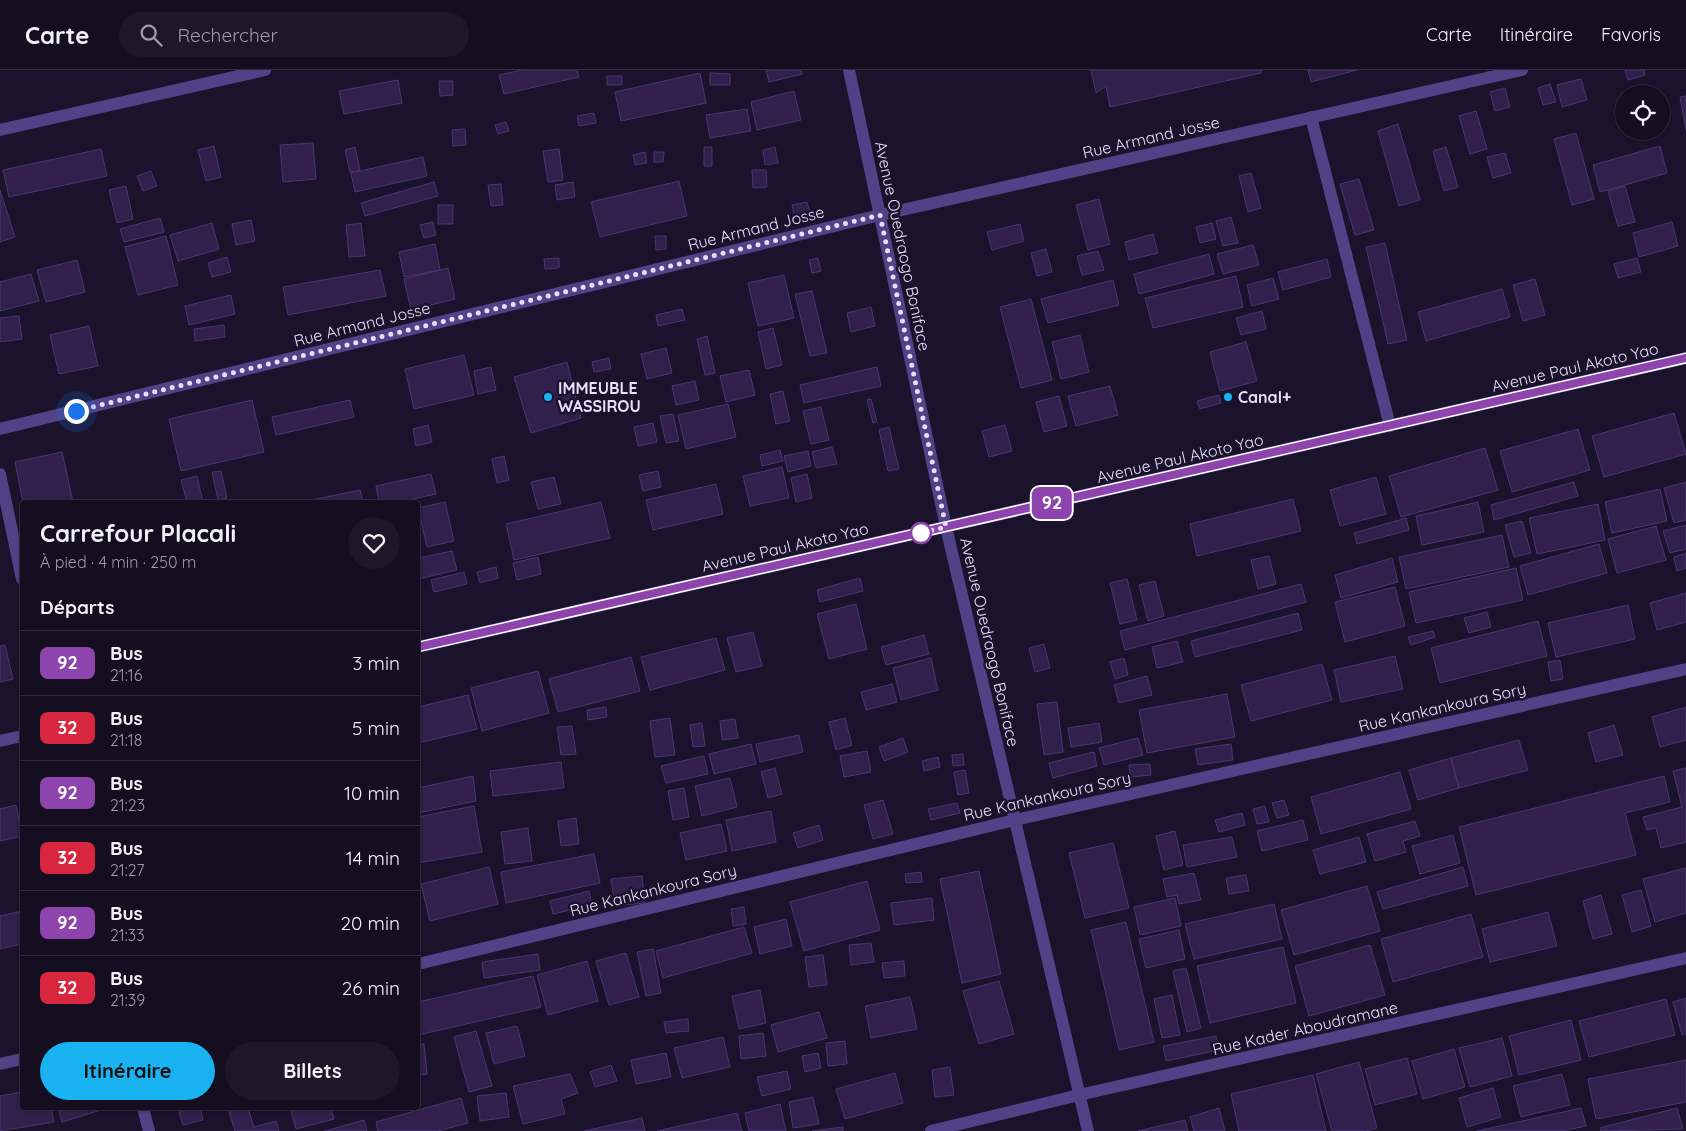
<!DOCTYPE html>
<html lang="fr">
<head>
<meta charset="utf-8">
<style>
	:root { --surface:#140e20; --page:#1d1729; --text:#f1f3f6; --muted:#9d9ca5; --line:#332e3e; --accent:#18b3f0 }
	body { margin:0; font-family:Quicksand,sans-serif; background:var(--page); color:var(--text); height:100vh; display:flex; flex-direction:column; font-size:19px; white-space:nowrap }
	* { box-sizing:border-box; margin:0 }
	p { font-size:16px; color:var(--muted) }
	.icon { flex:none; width:28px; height:28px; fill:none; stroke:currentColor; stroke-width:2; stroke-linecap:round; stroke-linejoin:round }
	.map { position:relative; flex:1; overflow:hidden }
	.sheet { position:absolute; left:20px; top:430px; width:400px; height:610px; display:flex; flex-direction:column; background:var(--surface); border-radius:5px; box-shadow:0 1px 4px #0004,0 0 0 1px var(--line) }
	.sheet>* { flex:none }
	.badge { padding:0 10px; border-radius:8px; font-size:18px; line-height:32px }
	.buttons { position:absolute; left:1615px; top:15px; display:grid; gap:10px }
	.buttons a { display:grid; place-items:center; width:55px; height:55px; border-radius:50%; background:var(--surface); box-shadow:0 1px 4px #0004,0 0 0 1px var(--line); font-size:25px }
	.you { position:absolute; width:25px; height:25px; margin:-12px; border:4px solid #fff; border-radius:50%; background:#1a73e8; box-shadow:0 0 0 8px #1a73e833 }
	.map>.badge { position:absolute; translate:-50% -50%; box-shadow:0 0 0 2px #fff }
	h2 { padding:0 20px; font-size:19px; line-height:45px }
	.round { display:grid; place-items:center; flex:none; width:52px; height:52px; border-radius:26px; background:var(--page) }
	.summary { display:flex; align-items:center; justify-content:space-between; height:85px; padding:0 20px }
	h1 { font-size:24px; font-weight:700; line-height:38px }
	.cta { display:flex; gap:10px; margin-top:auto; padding:10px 20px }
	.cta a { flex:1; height:58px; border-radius:30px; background:var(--accent); color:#111; font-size:20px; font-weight:700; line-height:58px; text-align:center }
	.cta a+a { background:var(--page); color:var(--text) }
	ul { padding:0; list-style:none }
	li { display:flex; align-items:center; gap:15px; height:65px; padding:0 20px; border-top:1px solid var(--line) }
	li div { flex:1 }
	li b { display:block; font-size:19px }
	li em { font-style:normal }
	li .badge { min-width:55px; font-weight:700; text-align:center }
	header { display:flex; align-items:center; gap:30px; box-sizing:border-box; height:70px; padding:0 25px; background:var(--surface); border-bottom:1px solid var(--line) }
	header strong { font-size:24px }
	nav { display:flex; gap:28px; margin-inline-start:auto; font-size:18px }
	.search { width:350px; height:45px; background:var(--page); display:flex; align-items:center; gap:12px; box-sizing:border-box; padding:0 18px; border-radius:28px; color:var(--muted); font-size:19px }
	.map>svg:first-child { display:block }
	.building { fill:#31204b; stroke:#4d3475 }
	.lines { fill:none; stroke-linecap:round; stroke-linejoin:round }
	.minor { stroke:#514186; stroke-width:12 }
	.line-casing { stroke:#fff; stroke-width:11 }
	.line { stroke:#8e44ad; stroke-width:8 }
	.walk { stroke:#e8dffd; stroke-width:5; stroke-dasharray:0 9 }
	.poi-dot { fill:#18b3f0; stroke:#1b132b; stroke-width:2 }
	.stop-dot { fill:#fff; stroke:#8e44ad; stroke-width:2.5 }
	.labels { text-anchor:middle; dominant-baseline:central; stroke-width:5; stroke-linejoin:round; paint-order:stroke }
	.street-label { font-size:16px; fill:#e8dffd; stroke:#1b132b }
	.poi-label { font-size:16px; font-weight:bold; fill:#e8dffd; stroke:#1b132b; text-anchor:start }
</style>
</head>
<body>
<header>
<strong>Carte</strong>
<div class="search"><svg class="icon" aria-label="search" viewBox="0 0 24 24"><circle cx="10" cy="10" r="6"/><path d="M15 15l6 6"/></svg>Rechercher</div>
<nav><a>Carte</a><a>Itinéraire</a><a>Favoris</a></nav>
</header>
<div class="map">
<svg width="1686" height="1061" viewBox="0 0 1686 1061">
	<rect width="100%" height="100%" fill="#1b132b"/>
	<path class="building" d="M522 0H577L579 7 504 24 499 5Z
		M766 0H801L802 4 769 12Z
		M1091 0H1261V3L1110 37 1106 16 1096 23Z
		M1308 0H1357L1311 12Z
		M1625 0H1644L1645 5 1628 10Z
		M700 3 706 33 621 51 615 22Z
		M710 3 730 4V15H710Z
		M607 6H622V15H607Z
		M1581 9 1587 30 1562 37 1557 15Z
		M398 10 402 33 344 44 339 21Z
		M439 11H453V25L440 26Z
		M1550 14 1556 32 1543 35 1538 18Z
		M1505 18 1510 37 1495 41 1490 22Z
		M794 21 801 50 757 60 751 32Z
		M1686 26V60L1680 27Z
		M747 39 751 61 710 68 706 45Z
		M1476 41 1487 79 1470 84 1459 46Z
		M594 43 596 53 579 56 577 46Z
		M506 52 509 61 498 64 495 55Z
		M1398 54 1420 130 1399 136 1378 61Z
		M465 59 466 75 453 76 452 60Z
		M1576 63 1594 129 1572 135 1554 69Z
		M313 73 316 109 283 112 280 75Z
		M214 76 221 107 206 111 198 80Z
		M1660 76 1667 103 1600 122 1593 95Z
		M355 77 360 100 350 102 345 80Z
		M704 77H712V96H704Z
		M775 77 778 93 765 95 763 80Z
		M1446 77 1458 117 1444 121 1433 81Z
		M101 79 107 106 9 127 3 100Z
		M559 79 563 110 548 112 543 81Z
		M645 82 647 93 635 95 633 85Z
		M654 82H664L663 92H654Z
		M1505 83 1511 103 1493 108 1487 87Z
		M423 87 427 106 355 122 351 103Z
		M752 100H766L767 117 753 118Z
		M151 101 157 116 143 121 137 106Z
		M1251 103 1261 138 1248 142 1239 106Z
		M1359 109 1374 160 1355 165 1340 114Z
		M679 111 687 146 600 167 591 132Z
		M434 112 438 126 365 146 361 133Z
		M573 112 575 127 557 130 555 115Z
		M501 114 503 135 491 136 488 115Z
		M126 116 133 149 117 153 109 120Z
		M1625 116 1635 152 1618 156 1608 121Z
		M0 120 15 167 0 172Z
		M1099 129 1110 174 1088 180 1076 135Z
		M807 132 810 142 794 145 792 135Z
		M438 135H453V154H438Z
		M1231 147 1238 173 1223 176 1216 151Z
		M160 148 164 162 124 172 120 159Z
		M251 150 255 171 236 175 232 154Z
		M433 152 436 165 424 168 420 155Z
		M1672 152 1678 176 1639 187 1633 163Z
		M212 153 219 179 178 191 170 165Z
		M361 153 365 186 349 187 346 155Z
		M1212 153 1216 169 1200 173 1196 157Z
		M1020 154 1024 171 992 180 987 162Z
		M1153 164 1158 183 1129 190 1125 172Z
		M166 166 178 215 138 225 125 177Z
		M655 166H666V179L656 180Z
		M1385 173 1407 270 1388 274 1366 177Z
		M435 174 440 200 404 207 399 182Z
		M1253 175 1259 195 1223 204 1217 184Z
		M1046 179 1052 202 1037 206 1031 183Z
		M1098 181 1104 200 1082 205 1077 186Z
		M1209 184 1214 204 1139 224 1134 204Z
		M227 187 231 202 212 207 208 193Z
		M559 188V198L545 199 544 189Z
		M818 188 821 201 812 203 809 190Z
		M1637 188 1641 202 1618 208 1614 194Z
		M1327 189 1331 207 1283 220 1278 202Z
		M77 190 85 222 46 232 37 200Z
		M448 198 455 229 411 240 404 209Z
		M380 200 386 226 288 245 283 217Z
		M31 204 39 231 0 241V212Z
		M784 205 794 248 758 256 748 213Z
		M1236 206 1243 237 1153 258 1145 228Z
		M1273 208 1279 229 1252 236 1247 215Z
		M1535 209 1545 245 1523 251 1513 215Z
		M1113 210 1119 235 1048 253 1041 229Z
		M1502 219 1510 247 1426 271 1418 242Z
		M812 221 827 283 810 286 795 224Z
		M231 225 235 244 189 255 185 236Z
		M1031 229 1052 310 1021 318 1000 237Z
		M871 237 875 256 851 262 847 243Z
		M682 239 685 250 658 256 656 245Z
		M1262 241 1266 259 1241 265 1236 248Z
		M19 246 22 269 0 272V248Z
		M224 255 225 267 195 271 194 259Z
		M89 256 98 296 59 304 50 265Z
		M773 258 782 295 766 299 758 262Z
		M1080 265 1089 302 1061 309 1052 272Z
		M707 266 715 303 705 305 697 269Z
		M1246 272 1257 311 1220 321 1210 282Z
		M666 278 672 303 647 309 641 284Z
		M464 285 474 325 414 339 405 299Z
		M609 288 611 299 594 302 592 292Z
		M567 292 581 348 531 363 514 307Z
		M491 297 496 320 478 324 474 301Z
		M877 297 881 316 804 333 800 315Z
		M749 300 755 325 726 332 720 306Z
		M695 311 699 330 676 335 672 316Z
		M1110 316 1118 345 1076 356 1068 326Z
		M783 321 790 351 776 354 770 324Z
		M1219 325 1221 333 1200 339 1197 331Z
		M1059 326 1067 356 1044 362 1036 332Z
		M871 329 877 352 873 353 867 330Z
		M252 330 264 382 181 401 169 349Z
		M350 330 354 347 276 365 272 347Z
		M728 334 736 367 686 379 678 345Z
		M821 337 829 370 811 374 803 341Z
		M1674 343 1686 384 1604 407 1592 366Z
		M673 344 679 371 666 373 660 346Z
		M653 353 657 372 638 376 634 357Z
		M428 355 432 372 416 376 413 359Z
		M1005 355 1012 381 989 387 982 361Z
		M889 357 899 399 888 401 879 360Z
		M1578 359 1590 400 1512 422 1500 381Z
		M832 377 837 394 816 398 812 382Z
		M1485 378 1498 420 1401 447 1389 406Z
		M780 380 783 391 762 396 760 385Z
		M808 381 811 396 788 402 784 386Z
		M62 382 73 432H23L15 392Z
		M504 386 509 410 497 413 492 389Z
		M782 397 789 428 750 436 743 406Z
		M221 401 227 428 218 430 212 402Z
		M658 401 661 417 643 421 639 405Z
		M431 404 436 424 400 432H379L376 416Z
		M807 404 812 428 796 432 791 408Z
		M197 406 203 432H187L181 410Z
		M554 407 561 434 538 439 531 412Z
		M1376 407 1386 444 1340 456 1330 420Z
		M1574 412 1578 426 1494 450 1491 435Z
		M1686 412V450L1674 453 1664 418Z
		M716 414 723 444 653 460 646 430Z
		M1660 419 1667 451 1612 463 1605 432Z
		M360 420 363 432H302Z
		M1293 429 1301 461 1197 486 1190 454Z
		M445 432 454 471 427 477 418 438Z
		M601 432 610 468 514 490 506 454Z
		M1478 432 1484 462 1422 475 1416 446Z
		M1598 434 1605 470 1537 484 1529 448Z
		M1406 448 1409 460 1357 474 1354 463Z
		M1522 451 1531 483 1514 487 1505 455Z
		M1686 455V479L1670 483 1663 461Z
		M1656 456 1666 490 1617 503 1608 469Z
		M1502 465 1509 497 1406 519 1399 487Z
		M1599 474 1607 503 1528 525 1520 496Z
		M452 481 457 500 418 509V488Z
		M1686 483V498L1677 501 1674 487Z
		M1269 486 1276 514 1258 519 1251 490Z
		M538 487 541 504 517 510 513 493Z
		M1392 488 1398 512 1341 528 1335 505Z
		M496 497 498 508 480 513 477 502Z
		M1516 498 1523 530 1416 553 1409 522Z
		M464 502 467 514 434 522 431 510Z
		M860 508 863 521 820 532 817 520Z
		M1127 509 1137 550 1120 554 1110 513Z
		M1155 511 1164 546 1148 551 1139 515Z
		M1301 514 1306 532 1125 580 1120 561Z
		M1395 517 1405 556 1345 572 1335 532Z
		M1686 523V552L1657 560 1650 533Z
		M856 534 867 579 829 589 817 544Z
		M1628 535 1635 569 1556 587 1548 553Z
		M1487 542 1491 557 1469 563 1464 548Z
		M1298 543 1302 560 1195 587 1191 571Z
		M1538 551 1547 586 1440 613 1431 578Z
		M1433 561 1435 567 1411 575 1408 567Z
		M753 562 762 596 736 602 727 568Z
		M924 565 929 584 886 595 881 577Z
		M716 568 725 600 650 620 641 587Z
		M1177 571 1183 592 1157 598 1152 577Z
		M1044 574 1050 598 1035 602 1029 578Z
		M5 575 13 609 0 612V576Z
		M1395 586 1403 619 1341 632 1334 600Z
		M631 587 640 621 558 642 549 609Z
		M931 588 938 620 901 630 893 598Z
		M1124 588 1128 605 1115 609 1110 592Z
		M1560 590 1563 609 1551 611 1548 592Z
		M1322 594 1332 630 1251 651 1241 615Z
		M538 601 549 643 482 661 471 618Z
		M1147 606 1152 625 1119 633 1114 615Z
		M892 614 897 632 866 640 861 622Z
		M1227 624 1235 667 1147 683 1139 640Z
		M468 625 477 659 418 673V637Z
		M1057 632 1063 682 1044 685 1037 634Z
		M606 637 607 647 588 650 587 640Z
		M1686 637V670L1660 677 1652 647Z
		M670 648 675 685 655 687 650 651Z
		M845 648 852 675 836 680 829 652Z
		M735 649 738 668 722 670 720 651Z
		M702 653 705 676 693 677 690 655Z
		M1099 653 1102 672 1071 677 1068 658Z
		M1614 655 1623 685 1596 692 1588 663Z
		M572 656 576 684 561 685 557 657Z
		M799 665 803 682 760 692 756 674Z
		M903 668 908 682 884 691 879 677Z
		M1138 668 1143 685 1104 695 1099 678Z
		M1519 670 1528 700 1459 718 1451 688Z
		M751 674 756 694 714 704 709 684Z
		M1231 674 1233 690 1198 695 1195 679Z
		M867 681 871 702 844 707 840 686Z
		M1094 682 1097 696 1053 708 1049 693Z
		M963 684 964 695 953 696 952 685Z
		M704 686 708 704 666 713 661 696Z
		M938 687 940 697 924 701 922 691Z
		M1451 688 1459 718 1418 730 1409 700Z
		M561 692 564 718 493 726 490 701Z
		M1150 694 1151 705 1130 707 1129 695Z
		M775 698 782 724 768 728 761 702Z
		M1686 698V772L1661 778 1656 758 1647 760 1643 747 1682 737 1673 701Z
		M965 700 969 723 958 725 954 702Z
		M1400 702 1411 739 1321 764 1311 727Z
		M473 706 476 731 418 743V718Z
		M1664 706 1670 732 1625 743 1636 785 1476 825 1459 757Z
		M730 708 737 737 702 746 695 716Z
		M684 718 689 747 673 750 668 721Z
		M883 730 893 764 873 769 864 735Z
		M1284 730 1289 745 1277 748 1272 733Z
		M957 733 960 743 931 750 928 739Z
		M16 735 22 766 0 771V739Z
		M474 736 482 782 418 793V747Z
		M1265 736 1269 752 1257 754 1253 739Z
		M771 741 776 772 732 781 726 750Z
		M1242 743 1245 755 1219 762 1215 750Z
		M576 748 579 774 561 776 558 751Z
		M1303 750 1308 770 1262 781 1257 761Z
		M1415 751 1420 766 1403 771 1406 782 1375 791 1367 764Z
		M721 754 727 781 686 790 680 763Z
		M819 755 823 770 798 778 793 763Z
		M528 758 532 791 505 794 501 762Z
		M1175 761 1183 795 1164 800 1156 766Z
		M1453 765 1460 793 1420 804 1412 776Z
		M1232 767 1237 787 1187 797 1183 775Z
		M1359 767 1366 792 1320 804 1313 780Z
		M1113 773 1129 838 1085 848 1069 783Z
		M594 784 600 813 506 833 501 802Z
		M489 797 498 834 430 851 421 814Z
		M1463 797 1468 816 1383 839 1377 822Z
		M1686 798V843L1655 852 1643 809Z
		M979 801 1001 904 962 913 940 809Z
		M921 802 922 812 906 813 905 804Z
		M1194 803 1201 830 1179 834 1177 825 1167 827 1163 809Z
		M1246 805 1249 821 1229 824 1226 808Z
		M642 806 645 833 615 836 611 809Z
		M867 811 880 860 804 881 790 832Z
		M1367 816 1380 861 1294 885 1281 840Z
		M1641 820 1651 856 1632 862 1622 825Z
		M589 821 592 835 553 844 550 831Z
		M1601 825 1612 864 1593 869 1583 831Z
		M932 828 934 850 894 855 891 833Z
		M1175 828 1181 856 1140 865 1134 837Z
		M1274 834 1282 869 1194 889 1185 854Z
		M744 837 746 854 733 856 731 839Z
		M22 841V874L0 879V846Z
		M1548 842 1557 876 1490 892 1482 859Z
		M1471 844 1483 887 1393 912 1381 869Z
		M786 849 792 876 760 884 754 857Z
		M1126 852 1154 972 1119 980 1091 860Z
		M744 857 752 883 663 908 656 881Z
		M1179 860 1185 889 1146 898 1139 869Z
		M871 873 874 892 851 895 849 875Z
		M1370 875 1385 925 1309 946 1295 896Z
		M1283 877 1296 933 1210 953 1197 896Z
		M653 879 661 923 646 926 637 882Z
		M626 883 639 927 609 935 596 891Z
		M538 884 540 900 484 908 482 892Z
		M823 885 827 915 809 917 805 887Z
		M587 891 598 931 548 945 537 905Z
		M904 891 905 906 884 908 882 893Z
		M1186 898 1201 958 1187 962 1173 901Z
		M533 906 541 937 418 965V932Z
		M999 911 1014 964 979 974 963 921Z
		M760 920 766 953 739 959 732 926Z
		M1172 925 1180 965 1162 968 1154 929Z
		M910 927 917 959 871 968 865 936Z
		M1686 928V964L1682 965 1673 932Z
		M1666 929 1675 965 1589 987 1579 951Z
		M819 942 827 968 778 982 771 955Z
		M688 949 689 961 666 963 664 952Z
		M1571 950 1581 990 1519 1005 1509 966Z
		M517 956 525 986 494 994 486 963Z
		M476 961 492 1016 469 1022 454 967Z
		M763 963 766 986 741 989 739 966Z
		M1216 966 1219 980 1166 991 1163 976Z
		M723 967 730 997 682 1008 674 978Z
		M1502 968 1512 1006 1470 1017 1459 978Z
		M845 971 847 994 828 996 826 973Z
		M418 974H424L427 1004 418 1005Z
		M1454 979 1465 1017 1423 1029 1412 991Z
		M666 983 671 1007 636 1014 631 990Z
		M818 983 821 998 805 1002 802 986Z
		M1407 988 1417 1024 1375 1035 1365 999Z
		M1686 990V1032L1596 1049 1588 1009Z
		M1359 992 1377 1058 1366 1061H1332L1316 1004Z
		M611 995 617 1011 595 1017 590 1002Z
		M950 997 954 1025 935 1027 932 1000Z
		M787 1001 791 1019 762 1026 757 1007Z
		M895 1003 903 1033 845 1049 836 1019Z
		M570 1004 578 1023 561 1029 565 1044 523 1054 513 1016Z
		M1562 1004 1570 1035 1521 1047 1513 1016Z
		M1313 1005 1326 1061H1239L1231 1024Z
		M1493 1018 1501 1047 1467 1057 1459 1028Z
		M22 1022V1038H51L54 1052 0 1061V1026Z
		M506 1023 509 1047 480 1051 477 1026Z
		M813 1027 819 1054 793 1058 789 1032Z
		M461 1028 468 1053 438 1061H378L376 1052Z
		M780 1034 786 1061H749L745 1043Z
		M58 1038H104V1039L62 1052Z
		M200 1038 203 1050 183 1055 179 1042Z
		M228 1038H248L254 1057 276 1051 279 1061H235Z
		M290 1038H331L334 1049 296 1059Z
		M1219 1038 1225 1061H1194L1190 1047Z
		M1581 1038 1586 1056 1562 1061H1477Z
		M1677 1038 1683 1059 1601 1061 1600 1058Z
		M737 1043 742 1061H657Z
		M642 1048 645 1061H584Z
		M364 1050 367 1061H325Z
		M1185 1050 1188 1061H1138Z
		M843 1057V1061H812Z"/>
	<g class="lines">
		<path class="minor" d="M849 0 946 457 1088 1061
			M1311 47 1390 356
			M0 60 265 0
			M0 359 880 145 1522 0
			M0 404 22 509
			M418 577 1686 288
			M0 671 22 666
			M418 894 1015 750 1686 599
			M0 994 22 989
			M143 1038 149 1061
			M931 1061 1079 1025 1686 888"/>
	</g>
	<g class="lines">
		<defs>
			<path id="line" d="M418 577 1686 288"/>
		</defs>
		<use href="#line" class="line-casing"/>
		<use href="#line" class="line"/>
		<path class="walk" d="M76 341 880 145 946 457 916 464 921 463"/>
	</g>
	<g class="poi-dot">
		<circle cx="548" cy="327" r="5"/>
		<circle cx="1228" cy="327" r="5"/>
	</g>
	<circle class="stop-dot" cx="921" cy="463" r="10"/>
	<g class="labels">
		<g class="street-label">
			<text transform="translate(1151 67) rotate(-13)">Rue Armand Josse</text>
			<text transform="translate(756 158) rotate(-14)">Rue Armand Josse</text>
			<text transform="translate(903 176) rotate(78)">Avenue Ouedraogo Boniface</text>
			<text transform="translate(362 254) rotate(-14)">Rue Armand Josse</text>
			<text transform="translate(1575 297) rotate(-13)">Avenue Paul Akoto Yao</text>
			<text transform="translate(1180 388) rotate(-13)">Avenue Paul Akoto Yao</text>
			<text transform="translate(785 477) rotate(-13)">Avenue Paul Akoto Yao</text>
			<text transform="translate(990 572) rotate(77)">Avenue Ouedraogo Boniface</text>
			<text transform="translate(1442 637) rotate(-13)">Rue Kankankoura Sory</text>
			<text transform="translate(1047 726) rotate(-13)">Rue Kankankoura Sory</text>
			<text transform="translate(653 820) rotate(-14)">Rue Kankankoura Sory</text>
			<text transform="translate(1305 958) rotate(-13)">Rue Kader Aboudramane</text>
		</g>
		<g class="poi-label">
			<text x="558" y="318">IMMEUBLE<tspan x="558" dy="18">WASSIROU</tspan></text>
			<text x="1238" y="327">Canal+</text>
		</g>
	</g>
</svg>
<div class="buttons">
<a><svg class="icon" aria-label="locate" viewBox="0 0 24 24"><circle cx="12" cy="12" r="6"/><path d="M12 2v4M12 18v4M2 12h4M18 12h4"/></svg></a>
</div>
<div class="you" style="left:76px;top:341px"></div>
<b class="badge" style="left:1052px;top:433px;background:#8e44ad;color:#fff">92</b>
<section class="sheet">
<div class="summary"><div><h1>Carrefour Placali</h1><p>À pied · 4 min · 250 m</p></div><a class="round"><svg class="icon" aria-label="heart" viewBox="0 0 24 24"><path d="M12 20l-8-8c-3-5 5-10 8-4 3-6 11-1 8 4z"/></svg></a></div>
<h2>Départs</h2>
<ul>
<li><span class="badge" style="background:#8e44ad;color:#fff">92</span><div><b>Bus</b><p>21:16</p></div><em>3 min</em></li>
<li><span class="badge" style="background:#d7263d;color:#fff">32</span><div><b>Bus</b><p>21:18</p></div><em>5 min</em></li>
<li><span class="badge" style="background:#8e44ad;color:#fff">92</span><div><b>Bus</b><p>21:23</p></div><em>10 min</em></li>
<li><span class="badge" style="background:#d7263d;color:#fff">32</span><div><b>Bus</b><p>21:27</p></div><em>14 min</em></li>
<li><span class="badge" style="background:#8e44ad;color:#fff">92</span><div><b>Bus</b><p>21:33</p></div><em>20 min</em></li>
<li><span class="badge" style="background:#d7263d;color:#fff">32</span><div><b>Bus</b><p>21:39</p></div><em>26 min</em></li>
</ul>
<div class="cta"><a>Itinéraire</a><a>Billets</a></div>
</section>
</div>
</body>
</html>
